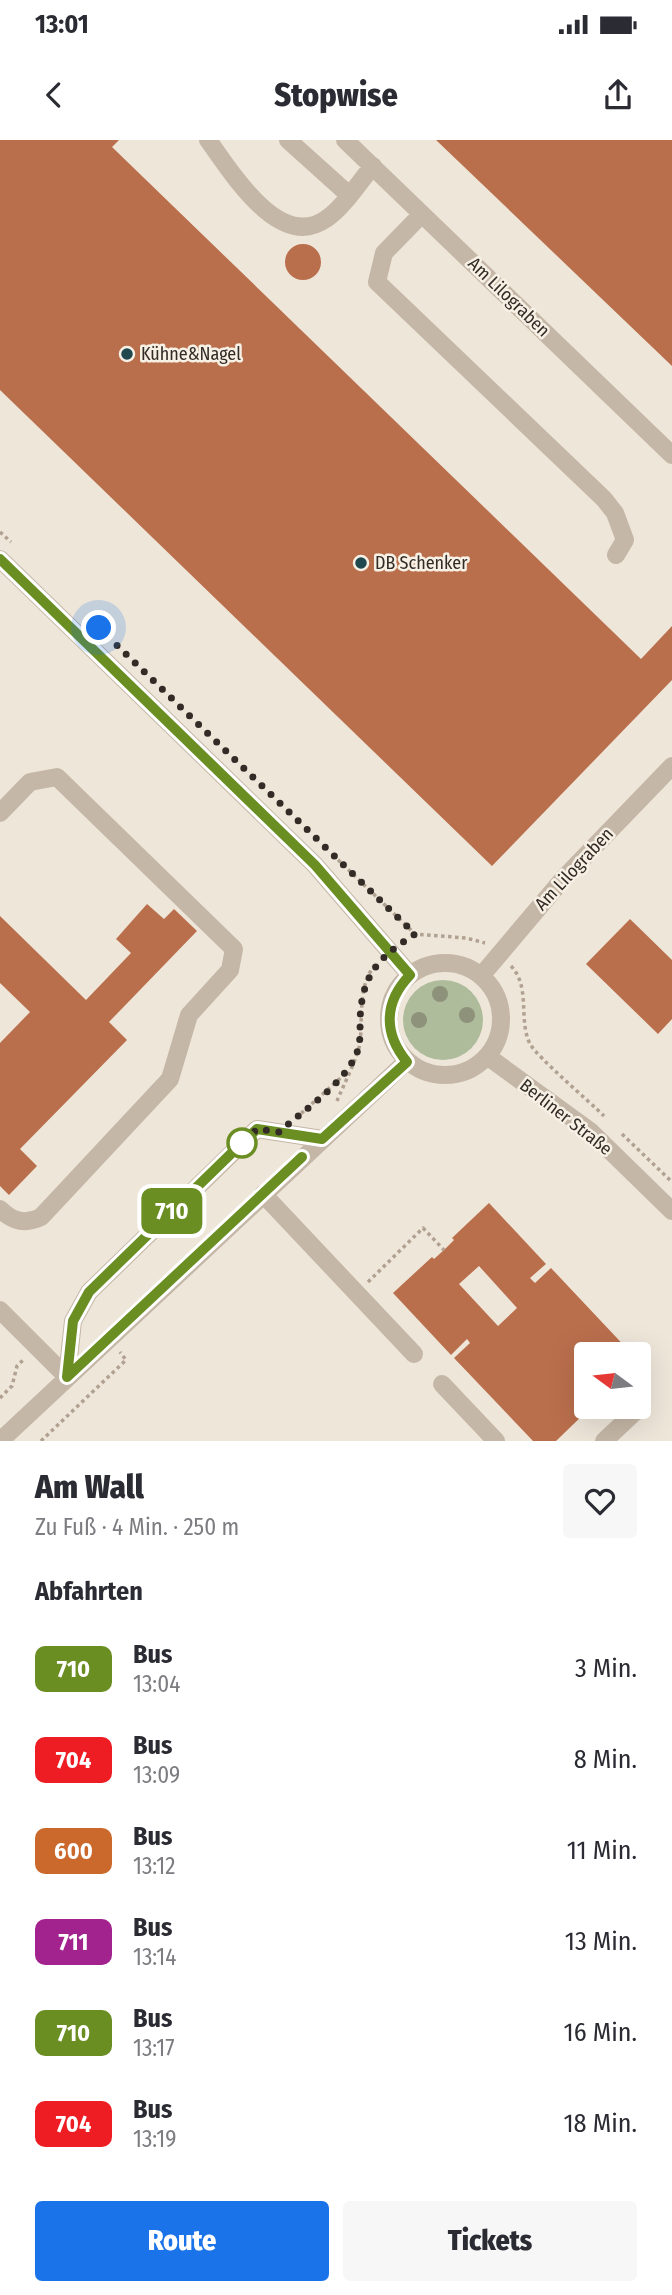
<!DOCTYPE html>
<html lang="de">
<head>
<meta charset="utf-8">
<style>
	:root { --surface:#fff; --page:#f7f7f7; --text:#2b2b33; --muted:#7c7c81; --accent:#1a73e8 }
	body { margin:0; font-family:"Fira Sans Condensed",sans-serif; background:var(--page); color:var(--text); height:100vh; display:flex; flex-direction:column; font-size:26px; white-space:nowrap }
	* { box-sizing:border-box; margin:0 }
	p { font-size:23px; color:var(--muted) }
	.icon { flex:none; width:38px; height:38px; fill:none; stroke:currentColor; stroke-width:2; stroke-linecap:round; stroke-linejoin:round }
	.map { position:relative; height:1301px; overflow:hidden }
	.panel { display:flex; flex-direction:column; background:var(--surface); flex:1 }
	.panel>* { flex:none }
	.badge { padding:0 14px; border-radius:10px; font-size:24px; line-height:46px }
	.needle { width:46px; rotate:285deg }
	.fabs { position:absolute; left:574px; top:1202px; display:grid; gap:14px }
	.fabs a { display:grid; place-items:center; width:77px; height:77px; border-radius:7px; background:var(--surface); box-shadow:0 7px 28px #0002; font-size:35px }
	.you { position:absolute; width:35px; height:35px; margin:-18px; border:5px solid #fff; border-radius:50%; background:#1a73e8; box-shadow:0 0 0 10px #1a73e833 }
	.map>.badge { position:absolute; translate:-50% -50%; box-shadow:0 0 0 4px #fff }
	h2 { padding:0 35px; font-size:26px; line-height:63px }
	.round { display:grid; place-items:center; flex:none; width:74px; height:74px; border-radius:7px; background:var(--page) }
	.head { display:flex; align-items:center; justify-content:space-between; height:119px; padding:0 35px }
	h1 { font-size:33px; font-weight:800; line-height:52px }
	.button { display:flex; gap:14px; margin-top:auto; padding:14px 35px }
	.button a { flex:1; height:80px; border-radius:7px; background:var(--accent); color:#fff; font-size:28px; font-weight:800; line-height:80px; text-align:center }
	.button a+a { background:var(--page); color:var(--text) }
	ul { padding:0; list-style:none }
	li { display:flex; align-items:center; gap:21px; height:91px; padding:0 35px }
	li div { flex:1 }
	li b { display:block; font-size:26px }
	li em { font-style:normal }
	li .badge { min-width:77px; font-weight:700; text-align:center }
	.status { display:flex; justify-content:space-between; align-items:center; height:49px; padding:0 35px; background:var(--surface); direction:ltr }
	.status svg { height:19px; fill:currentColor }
	header { display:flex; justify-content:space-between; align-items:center; height:91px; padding:0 35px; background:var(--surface); font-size:32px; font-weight:800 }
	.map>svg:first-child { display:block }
	.green { fill:#aebc9b }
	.building { fill:#ba6f4c; fill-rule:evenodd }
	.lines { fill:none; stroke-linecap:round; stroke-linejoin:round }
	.path { stroke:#b0a191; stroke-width:3.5; stroke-dasharray:3.5 3.5; stroke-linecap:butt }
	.minor { stroke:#c5b7a7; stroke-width:18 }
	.tree { fill:#8e927a }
	.line-casing { stroke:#fff; stroke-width:16 }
	.line { stroke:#6b8e23; stroke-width:10 }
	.walk { stroke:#322b26; stroke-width:7; stroke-dasharray:0 12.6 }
	.poi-dot { fill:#20484f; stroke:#f7f0e5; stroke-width:2.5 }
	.stop-dot { fill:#fff; stroke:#6b8e23; stroke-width:3.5 }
	.labels { text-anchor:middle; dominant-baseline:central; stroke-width:5; stroke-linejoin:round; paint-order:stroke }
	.street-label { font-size:18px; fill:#322b26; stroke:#f7f0e5 }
	.poi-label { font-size:18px; fill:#322b26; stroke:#f7f0e5; text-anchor:start }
</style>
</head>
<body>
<div class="status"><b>13:01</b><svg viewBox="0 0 49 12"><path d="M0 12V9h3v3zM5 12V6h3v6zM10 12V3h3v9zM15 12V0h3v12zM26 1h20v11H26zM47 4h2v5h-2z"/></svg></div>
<header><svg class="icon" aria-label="back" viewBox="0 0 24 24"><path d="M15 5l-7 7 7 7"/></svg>Stopwise<svg class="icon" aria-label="share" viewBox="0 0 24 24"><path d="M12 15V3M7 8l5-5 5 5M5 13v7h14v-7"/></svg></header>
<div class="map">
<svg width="672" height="1301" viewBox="0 0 672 1301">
	<rect width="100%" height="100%" fill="#eee6d9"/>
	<path class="green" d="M403 880a40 40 0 1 1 80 0a40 40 0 1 1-80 0Z"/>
	<path class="building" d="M0 0H119L112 7 641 519 672 486V540L492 726 0 250Z
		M436 0H672V226Z
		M285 122a18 18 0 1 1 36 0a18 18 0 1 1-36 0Z
		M147 764 164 779 174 769 197 791 109 882 127 900 20 1009 37 1026 9 1055 0 1046V903L30 872 0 843V776L86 860 131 813 116 799Z
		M630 779 672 820V879L658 894 586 824Z
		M489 1063 546 1124 530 1138 535 1143 551 1128 632 1214H586V1263L579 1270 583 1275 556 1301H533L454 1218 470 1203 467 1199 451 1215 393 1153 432 1117 434 1119 444 1110 454 1100 452 1098ZM479 1126 517 1168 498 1186 459 1144Z"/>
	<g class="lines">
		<path class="path" d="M0 392 11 402
			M333 715 415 794 466 798 485 803
			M511 826C531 847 518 880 530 904 537 917 590 962 604 976
			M337 961C343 946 358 917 360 903 363 878 357 843 377 823
			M296 978 345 934
			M622 994 672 1042
			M368 1142 423 1088 444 1110
			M0 1258 12 1246 17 1226 24 1219
			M41 1301 126 1220 120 1212"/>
		<path class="minor" d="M208 0C230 30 279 112 326 79 344 67 359 42 373 26
			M288 0 348 54
			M345 0 672 315
			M422 74 384 113 377 142 604 359 615 373 625 400 616 415
			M0 419 315 725 410 835
			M0 673 30 642 57 637 234 809 230 830 189 875 170 939 41 1077C25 1085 12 1081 0 1069
			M389 879a56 56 0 1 1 112 0a56 56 0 1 1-112 0Z
			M481 836 563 739 672 626
			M487 916 590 991 672 1071
			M263 1054 414 1214
			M0 1170 67 1237
			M67 1237 73 1181 89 1152 257 989 322 999
			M442 1244 496 1301
			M0 1301 407 921
			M604 1301 636 1271"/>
	</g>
	<g class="tree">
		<circle cx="440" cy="854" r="8"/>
		<circle cx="467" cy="875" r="8"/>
		<circle cx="419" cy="880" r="8"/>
	</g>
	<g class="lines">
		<defs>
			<path id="line" d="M0 419 315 725 410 835C384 862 383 893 407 922L322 999 257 989 241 1004 89 1152 73 1181 67 1237 302 1017"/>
		</defs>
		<use href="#line" class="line-casing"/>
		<use href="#line" class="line"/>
		<path class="walk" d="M99 488 415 794C378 818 362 834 360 880 360 893 361 905 355 917 340 947 304 970 279 992L257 989 242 1003"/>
	</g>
	<g class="poi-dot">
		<circle cx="127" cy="214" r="7"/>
		<circle cx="361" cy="423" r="7"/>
	</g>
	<circle class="stop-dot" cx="242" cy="1003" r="14"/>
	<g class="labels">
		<g class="street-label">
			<text transform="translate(509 157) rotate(44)">Am Lilograben</text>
			<text transform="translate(574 729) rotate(-47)">Am Lilograben</text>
			<text transform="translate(566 977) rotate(38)">Berliner Straße</text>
		</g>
		<g class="poi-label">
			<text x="141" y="214">Kühne&amp;Nagel</text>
			<text x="375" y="423">DB Schenker</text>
		</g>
	</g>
</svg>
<div class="fabs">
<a><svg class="needle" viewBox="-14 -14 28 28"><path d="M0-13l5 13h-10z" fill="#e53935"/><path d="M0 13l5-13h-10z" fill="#7c7c81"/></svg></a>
</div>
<div class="you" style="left:99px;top:488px"></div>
<b class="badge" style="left:172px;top:1071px;background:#6b8e23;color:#fff">710</b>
</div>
<section class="panel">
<div class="head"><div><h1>Am Wall</h1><p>Zu Fuß · 4 Min. · 250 m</p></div><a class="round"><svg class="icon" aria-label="heart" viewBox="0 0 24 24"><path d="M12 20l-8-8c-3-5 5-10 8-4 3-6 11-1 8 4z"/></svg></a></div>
<h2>Abfahrten</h2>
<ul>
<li><span class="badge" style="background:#6b8e23;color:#fff">710</span><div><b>Bus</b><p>13:04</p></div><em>3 Min.</em></li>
<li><span class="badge" style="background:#ee1d23;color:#fff">704</span><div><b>Bus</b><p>13:09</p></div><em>8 Min.</em></li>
<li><span class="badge" style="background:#cb692c;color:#fff">600</span><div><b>Bus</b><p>13:12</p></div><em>11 Min.</em></li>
<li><span class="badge" style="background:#a2238e;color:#fff">711</span><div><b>Bus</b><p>13:14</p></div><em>13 Min.</em></li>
<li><span class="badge" style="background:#6b8e23;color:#fff">710</span><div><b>Bus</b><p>13:17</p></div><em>16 Min.</em></li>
<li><span class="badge" style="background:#ee1d23;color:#fff">704</span><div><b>Bus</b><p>13:19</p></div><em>18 Min.</em></li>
</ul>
<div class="button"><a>Route</a><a>Tickets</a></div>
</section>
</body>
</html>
